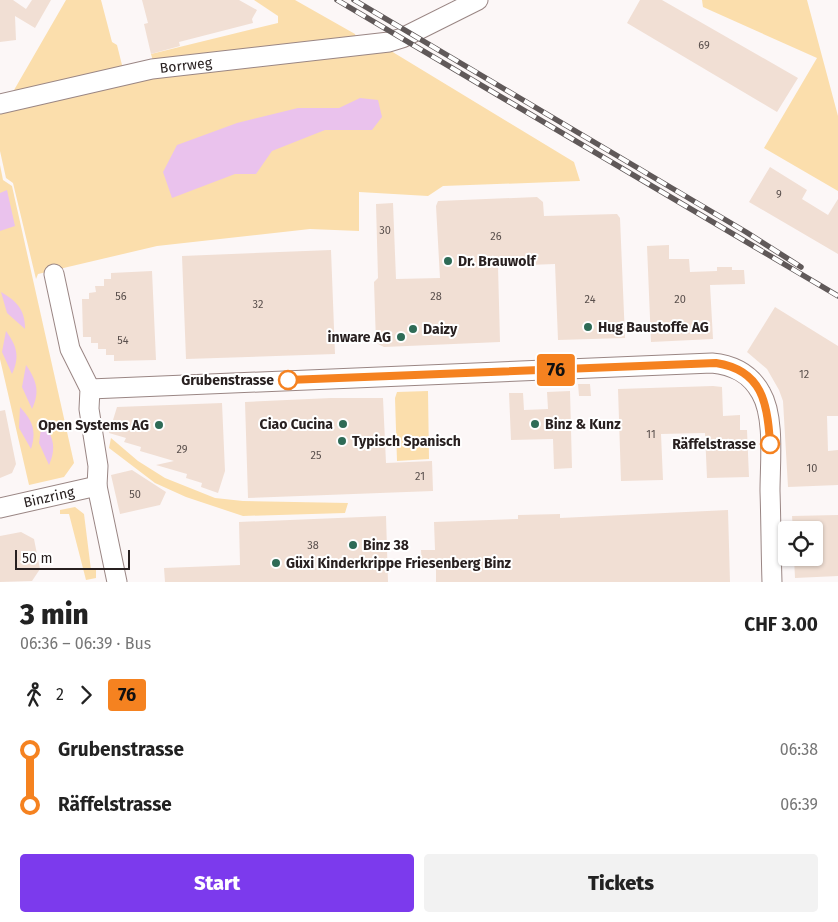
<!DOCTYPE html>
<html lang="en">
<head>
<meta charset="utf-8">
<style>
	:root { --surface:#fff; --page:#f2f2f2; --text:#222; --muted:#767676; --accent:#7c3aed }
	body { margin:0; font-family:"Fira Sans",sans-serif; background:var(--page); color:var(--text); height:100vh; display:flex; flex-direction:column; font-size:19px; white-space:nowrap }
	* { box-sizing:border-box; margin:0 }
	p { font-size:16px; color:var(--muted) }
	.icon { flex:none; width:28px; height:28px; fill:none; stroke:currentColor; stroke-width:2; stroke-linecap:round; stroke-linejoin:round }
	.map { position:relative; height:582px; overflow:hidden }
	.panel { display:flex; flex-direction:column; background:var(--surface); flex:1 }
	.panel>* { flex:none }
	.badge { padding:0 10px; border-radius:4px; font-size:18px; line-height:32px }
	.fabs { position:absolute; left:778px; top:521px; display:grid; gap:10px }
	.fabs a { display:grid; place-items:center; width:45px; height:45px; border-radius:5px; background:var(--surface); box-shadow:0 1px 4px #0004; font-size:25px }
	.scale { position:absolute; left:15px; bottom:12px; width:115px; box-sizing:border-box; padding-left:5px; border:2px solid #282020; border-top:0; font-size:14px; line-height:18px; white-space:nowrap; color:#282020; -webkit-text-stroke:4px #fff; paint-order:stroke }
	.map>.badge { position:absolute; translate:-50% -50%; box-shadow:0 0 0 2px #fff }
	.legs { display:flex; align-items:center; gap:8px; height:55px; padding:0 20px; font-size:16px }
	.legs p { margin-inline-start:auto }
	.overview { display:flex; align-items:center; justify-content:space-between; height:85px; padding:0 20px }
	h1 { font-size:28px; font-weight:800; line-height:38px }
	.primary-button { display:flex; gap:10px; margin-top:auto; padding:10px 20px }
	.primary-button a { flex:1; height:58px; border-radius:5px; background:var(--accent); color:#fff; font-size:20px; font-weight:800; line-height:58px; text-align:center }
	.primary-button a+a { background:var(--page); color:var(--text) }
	ul { padding:0 20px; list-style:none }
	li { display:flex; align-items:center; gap:18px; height:55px; font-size:19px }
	li i { display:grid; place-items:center; width:8px; height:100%; margin:0 6px; background:currentColor }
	li i::after { content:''; width:12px; height:12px; margin:-6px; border:4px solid; border-radius:50%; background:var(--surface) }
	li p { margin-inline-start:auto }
	li:first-child i { background:linear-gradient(#0000 50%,currentColor 0) }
	li:last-child i { background:linear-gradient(currentColor 50%,#0000 0) }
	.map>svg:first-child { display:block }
	.green { fill:#fbdeac }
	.water { fill:#eac2ed }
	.building { fill:#f1dfd4 }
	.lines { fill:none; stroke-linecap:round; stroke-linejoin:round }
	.minor-casing { stroke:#9a8684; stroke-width:21 }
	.minor { stroke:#fff; stroke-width:19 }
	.rail-casing { stroke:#605959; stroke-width:5.5 }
	.rail { stroke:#fff; stroke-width:4; stroke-dasharray:11; stroke-linecap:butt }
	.line-1-casing { stroke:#fff; stroke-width:11 }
	.line-1 { stroke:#f58220; stroke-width:8 }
	.poi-dot { fill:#2e6b56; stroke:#fff; stroke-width:2 }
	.stop-1-dot { fill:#fff; stroke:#f58220; stroke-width:2.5 }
	.labels { text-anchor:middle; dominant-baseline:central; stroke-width:4; stroke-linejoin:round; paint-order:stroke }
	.number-label { font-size:11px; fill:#5a504d }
	.street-label { font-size:14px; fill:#282020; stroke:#fff }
	.poi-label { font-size:14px; font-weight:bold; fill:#282020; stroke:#fff; text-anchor:start }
	.stop-label { font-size:14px; font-weight:bold; fill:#282020; stroke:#fff; text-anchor:end }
</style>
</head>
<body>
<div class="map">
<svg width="838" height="582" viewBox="0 0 838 582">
	<rect width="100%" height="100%" fill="#fcf7f7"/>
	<path class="green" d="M66 0H101L112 42 117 45 123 69 10 97Z
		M254 0H295L355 34 357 40 154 65 151 54 278 23V16Z
		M702 0H807L838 116V191L764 148 817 58 703 7Z
		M391 51 574 162 580 181 443 186 428 196 359 192V231L310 229 157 246 38 274 36 279 13 183 6 178 0 151V105L116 81Z
		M0 165 3 180 12 186 74 463 64 477 29 485 0 359Z
		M428 391 429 459 397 461 395 398 397 392Z
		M111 438 138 461 165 478 215 498 243 501 348 503 345 513 243 516 186 497 155 483 109 448Z
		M75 507 84 514 91 570H96V578L86 580 69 514H60V510Z"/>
	<path class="water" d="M360 98 378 100 382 117 372 130H325L272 151 256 174H235L172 198 163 172 177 145 237 123 298 108H339Z
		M7 190 15 226 0 231V193Z
		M1 292C17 301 25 310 25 329L7 313Z
		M6 331C17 346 20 357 12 374L2 352Z
		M26 365C37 381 40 392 32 409L22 387Z
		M20 407C32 420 37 430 31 449L19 428Z
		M42 421C53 436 57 447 49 465L39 443Z"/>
	<path class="building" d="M0 0H13L26 9 32 0H51L35 28 15 16 16 40 0 42Z
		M142 0H239L257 10 252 19 253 23 179 42 180 46 151 54 144 24 148 23Z
		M640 0H662L798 78 777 112 627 23Z
		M770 167 807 190 802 199 828 215 838 199V254L749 202Z
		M537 197 543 202 544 216 617 214 620 218 625 338 558 340 555 264 498 266 500 342 384 347 376 343 374 282 378 278 376 204 393 203 396 279 440 278 436 206 438 201Z
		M669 245V259H689L690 272 717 271V267H732V270H744L745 284 710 285 713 339 651 342 647 246Z
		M331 250 335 354 186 359 182 256Z
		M152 271 156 360 114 361V355H106V349H98V343H91V337H83L82 299H89V293L96 292 95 286H104V279H111V273Z
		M775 307 838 346V416H827L828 451 838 450V485L788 487 783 401 779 390 767 369 747 352Z
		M578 384H590L591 396H579Z
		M713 386 722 387 723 416 740 415V430H747L749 477 707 478 705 433 661 434 663 480 621 481 618 389Z
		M570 391 572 468 554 469 553 439 511 440 509 393H523L524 410 548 409 547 392Z
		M331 398H383L386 463 432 461 433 491 248 498 245 402Z
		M222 403 225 471 218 493 201 487 202 483 186 478 187 474 156 465 174 461 140 451 141 447 124 442 126 438 109 433 117 407Z
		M5 410 16 464 12 473 0 478V411Z
		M132 470 166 492 160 505 120 514 111 475Z
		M728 510 730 582H436V569H422L421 550H435L434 522 518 519V515L560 514V518Z
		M838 515V576L795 578 794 558H814V530H793L792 516Z
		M386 516 388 582H165L164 568 240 565 239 522Z
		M21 532 34 539 40 569 32 581 0 582V536Z"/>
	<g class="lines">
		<defs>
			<g id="minor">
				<path id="s1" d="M0 104 152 69 389 42 402 38 478 0"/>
				<path d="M54 274 70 349 90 389 89 409 98 466 97 486 117 582"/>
				<path d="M90 389 712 363C733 365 750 373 761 393 775 417 770 463 770 491 771 521 771 552 772 582"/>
				<path id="s2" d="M0 508 97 486"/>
			</g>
		</defs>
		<use href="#minor" class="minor-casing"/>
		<use href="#minor" class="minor"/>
		<defs>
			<path id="rail" d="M337 0 838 296
				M354 0 746 232 801 267"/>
		</defs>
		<use href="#rail" class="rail-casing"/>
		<use href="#rail" class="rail"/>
	</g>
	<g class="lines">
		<defs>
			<path id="line-1" d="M288 380 716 363C762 370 768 403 770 444"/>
		</defs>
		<use href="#line-1" class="line-1-casing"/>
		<use href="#line-1" class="line-1"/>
	</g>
	<g class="poi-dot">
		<circle cx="448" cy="261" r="5"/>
		<circle cx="588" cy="327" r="5"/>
		<circle cx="413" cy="329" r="5"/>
		<circle cx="401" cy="337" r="5"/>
		<circle cx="343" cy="424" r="5"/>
		<circle cx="535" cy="424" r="5"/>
		<circle cx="159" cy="425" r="5"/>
		<circle cx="342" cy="441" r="5"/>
		<circle cx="353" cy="545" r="5"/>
		<circle cx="276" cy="563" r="5"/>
	</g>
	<g class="stop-1-dot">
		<circle cx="288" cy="380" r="9"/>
		<circle cx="770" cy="444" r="9"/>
	</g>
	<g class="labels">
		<g class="number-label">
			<text x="704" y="45">69</text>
			<text x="779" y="194">9</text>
			<text x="385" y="230">30</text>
			<text x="496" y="236">26</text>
			<text x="121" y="296">56</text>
			<text x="436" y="296">28</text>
			<text x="590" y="299">24</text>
			<text x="680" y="299">20</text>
			<text x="258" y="304">32</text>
			<text x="123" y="340">54</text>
			<text x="804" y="374">12</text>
			<text x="651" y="434">11</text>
			<text x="182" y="449">29</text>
			<text x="316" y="455">25</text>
			<text x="812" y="468">10</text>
			<text x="420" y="476">21</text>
			<text x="135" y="494">50</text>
			<text x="313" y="545">38</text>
		</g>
		<g class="street-label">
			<text stroke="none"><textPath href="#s1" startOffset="190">Borrweg</textPath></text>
			<text stroke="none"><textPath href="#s2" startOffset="50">Binzring</textPath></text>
		</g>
		<g class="poi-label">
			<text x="458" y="261">Dr. Brauwolf</text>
			<text x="598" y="327">Hug Baustoffe AG</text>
			<text x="423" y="329">Daizy</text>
			<text x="391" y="337" text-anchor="end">inware AG</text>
			<text x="333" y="424" text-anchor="end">Ciao Cucina</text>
			<text x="545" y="424">Binz &amp; Kunz</text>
			<text x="149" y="425" text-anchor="end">Open Systems AG</text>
			<text x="352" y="441">Typisch Spanisch</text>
			<text x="363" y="545">Binz 38</text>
			<text x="286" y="563">Güxi Kinderkrippe Friesenberg Binz</text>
		</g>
		<g class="stop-label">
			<text x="274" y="380">Grubenstrasse</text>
			<text x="756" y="444">Räffelstrasse</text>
		</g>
	</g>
</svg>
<div class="fabs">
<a><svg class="icon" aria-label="locate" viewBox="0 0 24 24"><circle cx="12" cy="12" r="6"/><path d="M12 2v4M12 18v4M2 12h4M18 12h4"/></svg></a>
</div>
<div class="scale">50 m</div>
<b class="badge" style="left:556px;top:370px;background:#f58220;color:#111">76</b>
</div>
<section class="panel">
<div class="overview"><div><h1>3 min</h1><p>06:36 – 06:39 · Bus</p></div><b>CHF 3.00</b></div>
<div class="legs"><svg class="icon" aria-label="walk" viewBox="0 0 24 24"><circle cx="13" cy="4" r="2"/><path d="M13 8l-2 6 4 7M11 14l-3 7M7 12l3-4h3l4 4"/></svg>2<svg class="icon" aria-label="forward" viewBox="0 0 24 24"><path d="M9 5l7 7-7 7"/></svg><b class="badge" style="background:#f58220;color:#111">76</b></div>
<ul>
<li><i style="color:#f58220"></i><b>Grubenstrasse</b><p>06:38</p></li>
<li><i style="color:#f58220"></i><b>Räffelstrasse</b><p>06:39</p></li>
</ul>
<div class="primary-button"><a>Start</a><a>Tickets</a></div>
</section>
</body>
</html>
